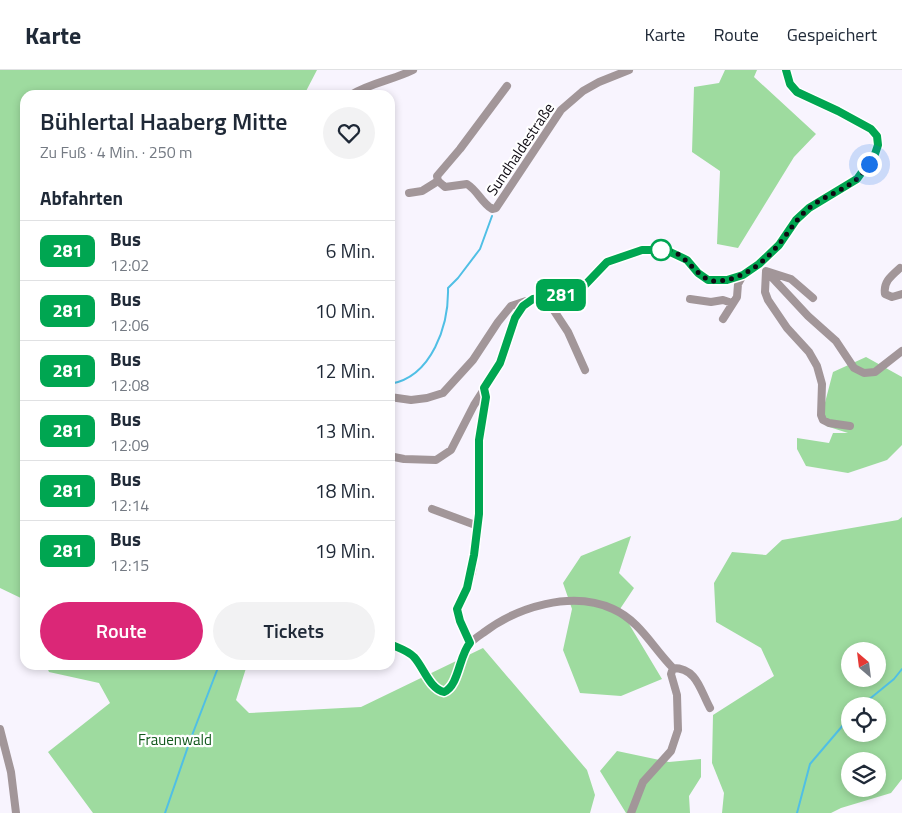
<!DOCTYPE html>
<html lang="de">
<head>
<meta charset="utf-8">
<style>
	:root { --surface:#fff; --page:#f2f2f3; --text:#1f2937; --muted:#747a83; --line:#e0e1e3; --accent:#db2777 }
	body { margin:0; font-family:"Titillium Web",sans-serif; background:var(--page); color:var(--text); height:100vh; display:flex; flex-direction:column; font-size:19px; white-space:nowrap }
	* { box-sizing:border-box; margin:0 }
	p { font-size:16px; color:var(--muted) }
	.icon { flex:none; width:28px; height:28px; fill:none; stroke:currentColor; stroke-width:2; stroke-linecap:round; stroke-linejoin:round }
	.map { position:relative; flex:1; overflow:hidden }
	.side { position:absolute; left:20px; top:20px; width:375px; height:580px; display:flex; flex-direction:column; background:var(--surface); border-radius:15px; box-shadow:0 2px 8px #0003 }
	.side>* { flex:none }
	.badge { padding:0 10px; border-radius:8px; font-size:18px; line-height:32px }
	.needle { width:32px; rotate:332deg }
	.fabs { position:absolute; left:841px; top:572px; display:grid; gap:10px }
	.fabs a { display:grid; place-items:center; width:45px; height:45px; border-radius:50%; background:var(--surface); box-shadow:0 2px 8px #0003; font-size:25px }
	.you { position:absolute; width:25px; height:25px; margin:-12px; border:4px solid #fff; border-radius:50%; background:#1a73e8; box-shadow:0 0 0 8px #1a73e833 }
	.map>.badge { position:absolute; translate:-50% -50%; box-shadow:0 0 0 2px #fff }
	h2 { padding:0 20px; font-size:19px; line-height:45px }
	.round { display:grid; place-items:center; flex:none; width:52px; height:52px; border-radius:26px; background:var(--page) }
	.headline { display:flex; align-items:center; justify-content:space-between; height:85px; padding:0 20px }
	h1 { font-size:24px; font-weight:600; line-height:38px }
	.button { display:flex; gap:10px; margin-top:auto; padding:10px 20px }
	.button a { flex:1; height:58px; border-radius:30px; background:var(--accent); color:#fff; font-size:20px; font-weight:600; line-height:58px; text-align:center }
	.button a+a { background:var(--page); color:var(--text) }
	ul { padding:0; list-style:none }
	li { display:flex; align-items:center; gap:15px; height:60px; padding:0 20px; border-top:1px solid var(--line) }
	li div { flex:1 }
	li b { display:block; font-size:19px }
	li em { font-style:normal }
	li .badge { min-width:55px; font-weight:700; text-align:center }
	header { display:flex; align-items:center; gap:30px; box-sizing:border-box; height:70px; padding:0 25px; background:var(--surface); border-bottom:1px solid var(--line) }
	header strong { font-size:24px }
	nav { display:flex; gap:28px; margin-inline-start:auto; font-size:18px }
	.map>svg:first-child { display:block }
	.green { fill:#9edb9f; fill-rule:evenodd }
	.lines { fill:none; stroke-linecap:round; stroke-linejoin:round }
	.stream { stroke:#50bfe5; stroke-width:2 }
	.minor { stroke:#a29699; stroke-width:8 }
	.line-casing { stroke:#fff; stroke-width:11 }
	.line { stroke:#00a651; stroke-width:8 }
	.walk { stroke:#0f0b13; stroke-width:5; stroke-dasharray:0 9 }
	.stop-dot { fill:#fff; stroke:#00a651; stroke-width:2.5 }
	.labels { text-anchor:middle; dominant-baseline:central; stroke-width:4.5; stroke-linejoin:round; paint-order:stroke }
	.street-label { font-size:15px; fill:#0f0b13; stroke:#fff }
	.park-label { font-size:15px; fill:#12591d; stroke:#fff }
</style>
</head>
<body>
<header>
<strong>Karte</strong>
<nav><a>Karte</a><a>Route</a><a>Gespeichert</a></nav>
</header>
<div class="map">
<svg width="902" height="743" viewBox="0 0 902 743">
	<rect width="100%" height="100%" fill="#f8f4fe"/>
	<path class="green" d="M0 0H317L304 25H25V530L0 518Z
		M725 0H757L754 7 816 64 794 87 738 178 717 174 720 101 692 82 694 17 719 13Z
		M866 287 902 307V375L887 390 848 403 806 396 797 379V368L829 373 833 363H848L826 356 822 344 833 302Z
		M902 447V709L891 723 841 738 831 743H722L724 723 712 693 713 645 774 606 761 578 716 552 714 513 732 482 766 485 782 470 898 450ZM850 581H878V609H850ZM878 636V664H850V636ZM878 691V719H850V691Z
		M631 466 619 503 634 518 620 539 662 609 621 626 580 623 563 580 572 539 563 513 581 486Z
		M483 578 587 700 595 725 590 743H93L48 682 110 633 99 613 49 602 46 595H247L236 630 249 643 361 637Z
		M617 681 669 692 701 689V707L689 726 690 743H626L600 701Z"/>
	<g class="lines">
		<path class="stream" d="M390 314C432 307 449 255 448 218L458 208 480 179 492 146
			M861 636 894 609 902 599
			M165 743 191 668 219 595
			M797 743 810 694 850 647"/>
		<path class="minor" d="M507 16 460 79 437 106 438 111 445 117 467 114C478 121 481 132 492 139L496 138 561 40 583 21 599 12 629 0
			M351 25C370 13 393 10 413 0
			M409 123 422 121 438 111
			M900 198C891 206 883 212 885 224L892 227 902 224
			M767 202 808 246 836 271 854 298 864 303 875 302 902 281
			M545 227 568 262 585 300
			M813 228 791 209 766 201 765 222 768 230 787 258 809 282 817 296 822 314 821 345 823 350 829 353 850 356
			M690 229 711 232 723 230 732 233
			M723 249 737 227 738 214 743 205
			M390 327 411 330 427 328 443 323 473 290 498 252 511 236 526 231
			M390 388 394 387 404 389 436 390 451 380 474 335 501 293 515 248 523 236 533 229 573 223 585 215 607 191 642 180H665L687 190 698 203 708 210H727L743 205 759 194 779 175 796 150 809 138 857 109 875 84 879 75 877 66 871 59 838 41 797 22 790 14 786 0
			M432 439 478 456
			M470 573 460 551 457 539 467 518 472 502 477 469 479 444V370L486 327 484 318
			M390 574C399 578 408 581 415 589 424 599 430 617 444 622L450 619 453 614C457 603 460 589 466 578 470 572 477 567 483 563 517 537 572 520 613 539 640 551 653 578 673 598L671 604 677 625 678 660 671 681 643 712 631 743
			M673 598C697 598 700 620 710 638
			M0 659 11 702 16 743"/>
	</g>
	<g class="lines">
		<defs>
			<path id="line" d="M390 574C398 578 407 580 414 587 424 598 429 618 444 622 459 616 459 585 470 573L460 551 457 539 467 518 474 485 479 444V370L486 327 484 318 500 293 515 248 523 236 533 229 573 223 585 215 607 192 642 180H666L687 190 698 203 708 210H727L743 205 759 194 779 175 796 150 809 138 857 109 875 84 878 75 877 66 871 59 838 41 797 22 790 14 786 0"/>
		</defs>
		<use href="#line" class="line-casing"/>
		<use href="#line" class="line"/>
		<path class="walk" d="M661 180C685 177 696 211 715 211 741 211 764 193 779 174 789 162 796 149 808 139 823 126 843 121 857 109 862 105 865 99 869 94"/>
	</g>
	<circle class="stop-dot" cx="661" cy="180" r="10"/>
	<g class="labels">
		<g class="street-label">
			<text transform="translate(520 79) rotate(-56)">Sundhaldestraße</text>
		</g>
		<g class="park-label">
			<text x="175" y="669">Frauenwald</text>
		</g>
	</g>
</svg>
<div class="fabs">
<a><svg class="needle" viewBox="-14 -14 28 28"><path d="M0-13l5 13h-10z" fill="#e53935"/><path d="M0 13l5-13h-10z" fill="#747a83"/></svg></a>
<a><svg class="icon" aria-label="locate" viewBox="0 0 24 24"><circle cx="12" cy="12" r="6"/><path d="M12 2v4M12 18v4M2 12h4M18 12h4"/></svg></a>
<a><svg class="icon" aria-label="layers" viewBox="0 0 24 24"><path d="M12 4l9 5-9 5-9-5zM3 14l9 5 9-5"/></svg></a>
</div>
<div class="you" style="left:869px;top:94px"></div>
<b class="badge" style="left:561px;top:225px;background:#00a651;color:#fff">281</b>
<section class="side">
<div class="headline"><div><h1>Bühlertal Haaberg Mitte</h1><p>Zu Fuß · 4 Min. · 250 m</p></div><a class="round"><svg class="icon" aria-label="heart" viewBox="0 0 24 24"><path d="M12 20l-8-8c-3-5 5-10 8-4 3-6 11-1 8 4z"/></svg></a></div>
<h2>Abfahrten</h2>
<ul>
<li><span class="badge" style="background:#00a651;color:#fff">281</span><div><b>Bus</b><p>12:02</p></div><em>6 Min.</em></li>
<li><span class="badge" style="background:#00a651;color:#fff">281</span><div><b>Bus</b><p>12:06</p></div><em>10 Min.</em></li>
<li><span class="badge" style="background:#00a651;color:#fff">281</span><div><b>Bus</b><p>12:08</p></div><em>12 Min.</em></li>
<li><span class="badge" style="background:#00a651;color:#fff">281</span><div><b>Bus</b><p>12:09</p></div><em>13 Min.</em></li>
<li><span class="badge" style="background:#00a651;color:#fff">281</span><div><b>Bus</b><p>12:14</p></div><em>18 Min.</em></li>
<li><span class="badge" style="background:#00a651;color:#fff">281</span><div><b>Bus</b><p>12:15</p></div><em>19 Min.</em></li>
</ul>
<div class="button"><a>Route</a><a>Tickets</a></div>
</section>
</div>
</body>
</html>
